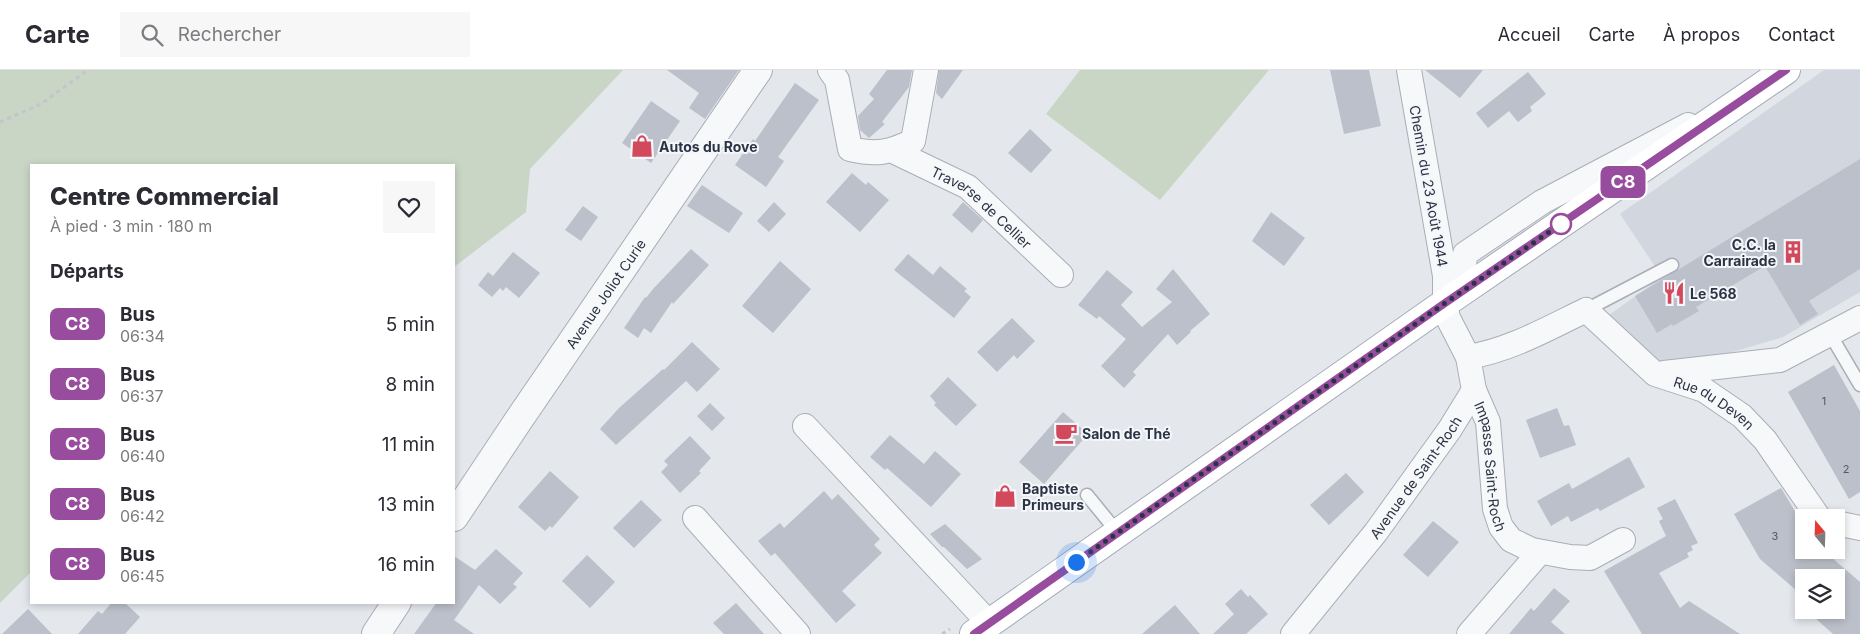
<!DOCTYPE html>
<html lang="fr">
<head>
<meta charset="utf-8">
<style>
	:root { --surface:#fff; --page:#f7f7f7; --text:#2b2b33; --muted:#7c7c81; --line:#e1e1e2 }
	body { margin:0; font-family:Inter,sans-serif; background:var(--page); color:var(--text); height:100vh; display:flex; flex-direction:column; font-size:19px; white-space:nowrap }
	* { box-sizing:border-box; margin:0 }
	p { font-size:16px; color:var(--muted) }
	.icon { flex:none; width:28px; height:28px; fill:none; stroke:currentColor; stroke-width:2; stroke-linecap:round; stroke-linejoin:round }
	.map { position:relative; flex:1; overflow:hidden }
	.details { position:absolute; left:30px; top:94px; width:425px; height:440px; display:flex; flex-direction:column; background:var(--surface); border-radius:0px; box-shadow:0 2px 8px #0003 }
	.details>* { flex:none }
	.badge { padding:0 10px; border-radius:8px; font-size:18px; line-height:32px }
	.needle { width:32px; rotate:341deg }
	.buttons { position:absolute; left:1795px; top:439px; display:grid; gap:10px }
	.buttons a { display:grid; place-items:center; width:50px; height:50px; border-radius:0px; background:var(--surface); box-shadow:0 2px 8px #0003; font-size:25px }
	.you { position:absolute; width:25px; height:25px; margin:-12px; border:4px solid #fff; border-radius:50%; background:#1a73e8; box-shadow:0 0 0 8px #1a73e833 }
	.map>.badge { position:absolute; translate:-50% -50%; box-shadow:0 0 0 2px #fff }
	h2 { padding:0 20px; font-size:19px; line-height:45px }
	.round { display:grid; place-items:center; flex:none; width:52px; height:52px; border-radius:0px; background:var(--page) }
	.head { display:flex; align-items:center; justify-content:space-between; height:85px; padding:0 20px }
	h1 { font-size:24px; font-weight:800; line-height:38px }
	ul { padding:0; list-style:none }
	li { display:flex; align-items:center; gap:15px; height:60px; padding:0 20px }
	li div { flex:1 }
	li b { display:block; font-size:19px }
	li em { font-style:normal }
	li .badge { min-width:55px; font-weight:700; text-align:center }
	header { display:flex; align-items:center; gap:30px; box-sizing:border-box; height:70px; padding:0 25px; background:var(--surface); border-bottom:1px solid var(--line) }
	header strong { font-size:24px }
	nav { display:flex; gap:28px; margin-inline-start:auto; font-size:18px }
	.search { width:350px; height:45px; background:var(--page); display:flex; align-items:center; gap:12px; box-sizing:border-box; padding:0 18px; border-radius:0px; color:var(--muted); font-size:19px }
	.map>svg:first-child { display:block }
	.built { fill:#d2d6de }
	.green { fill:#c9d6c5 }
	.building { fill:#bbc0ca }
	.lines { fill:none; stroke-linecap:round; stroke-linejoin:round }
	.service-casing { stroke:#a9aeb7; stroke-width:15 }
	.minor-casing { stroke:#a9aeb7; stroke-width:26 }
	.tertiary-casing { stroke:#a9aeb7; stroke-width:30 }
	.primary-casing { stroke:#a3abb8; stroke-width:30 }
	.path { stroke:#c2c5cb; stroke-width:3; stroke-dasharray:4 4; stroke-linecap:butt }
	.service { stroke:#f7f8fa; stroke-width:12 }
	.minor { stroke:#f7f8fa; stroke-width:24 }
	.tertiary { stroke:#f7f8fa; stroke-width:28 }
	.primary { stroke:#fff; stroke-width:28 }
	.line-casing { stroke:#fff; stroke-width:11 }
	.line { stroke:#974c9d; stroke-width:8 }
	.walk { stroke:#2b3445; stroke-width:5; stroke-dasharray:0 9 }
	.stop-dot { fill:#fff; stroke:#974c9d; stroke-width:2.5 }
	.labels { text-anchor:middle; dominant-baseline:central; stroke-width:4; stroke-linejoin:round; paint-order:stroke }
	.number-label { font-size:11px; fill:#4f5766 }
	.poi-label { font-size:14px; font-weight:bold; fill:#2b3445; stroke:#f4f6f9; text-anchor:start }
	.street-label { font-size:14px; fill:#2b3445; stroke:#f4f6f9 }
</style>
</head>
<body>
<header>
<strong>Carte</strong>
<div class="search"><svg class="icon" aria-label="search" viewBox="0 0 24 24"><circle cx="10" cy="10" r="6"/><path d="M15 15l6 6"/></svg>Rechercher</div>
<nav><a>Accueil</a><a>Carte</a><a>À propos</a><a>Contact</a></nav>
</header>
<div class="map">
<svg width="1860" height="564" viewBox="0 0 1860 564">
	<rect width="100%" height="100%" fill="#e4e7ec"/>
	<path class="built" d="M1824 0H1860V222L1783 267 1712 288 1659 293 1602 250 1662 207 1620 144Z"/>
	<path class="green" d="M0 0H623L530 99 526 142 454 197V95H31V502L0 533Z
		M1080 0H1269L1160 130 1046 44Z"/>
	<path class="building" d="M667 0H739L705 49 689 38 699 23Z
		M887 0H912L909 17 882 52 885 54 869 68 860 60 858 46 874 29 869 24Z
		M939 0H963L942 29 936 23Z
		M1330 0H1369L1381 56 1344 64Z
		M1425 0H1483L1460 28Z
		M1528 2 1546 24 1530 37 1532 41 1518 52 1509 41 1488 58 1476 43Z
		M795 13 819 30 778 87 784 91 766 117 735 95 753 69 755 71Z
		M651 31 680 51 651 93 622 73Z
		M1030 59 1052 80 1031 103 1008 83Z
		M1860 89V199L1809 231 1818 244 1800 255 1765 196 1696 237 1699 241 1673 256 1672 254 1657 263 1635 226Z
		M852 103 866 115 868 112 889 130 860 162 826 132Z
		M702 115 743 143 729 163 687 136Z
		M774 132 786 144 769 162 757 151Z
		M963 132 983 150 972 163 952 145Z
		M583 136 598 147 581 171 565 160Z
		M1271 142 1305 168 1284 196 1252 171Z
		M691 179 709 195 673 234 672 232 651 263 644 258 638 268 624 258 645 227 646 228 653 219Z
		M513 182 540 203 519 228 506 217 503 221 500 218 492 227 478 215 488 202 493 206Z
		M908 184 933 205 940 196 967 219 964 221 971 227 954 248 894 200Z
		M780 191 811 219 773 263 742 236Z
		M1173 199 1210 244 1190 261 1191 262 1177 275 1168 264 1133 302 1136 305 1124 318 1101 296 1126 269 1099 246 1097 249 1078 235 1107 200 1133 222 1121 235 1142 257 1172 232 1156 219Z
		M1012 248 1035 271 1017 289 1014 285 997 302 977 282Z
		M692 272 720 299 697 322 686 311 616 375 600 359 619 338 663 299 664 300Z
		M1834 295 1860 341V422L1849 429 1788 322Z
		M948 307 977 335 956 356 934 335 936 333 930 326Z
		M710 333 725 348 712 361 697 346Z
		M1557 338 1564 356 1569 355 1576 375 1540 388 1526 350Z
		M1063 342 1088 364 1044 414 1019 392Z
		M890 365 924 394 935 381 961 404 931 437 887 398 885 400 870 387Z
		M690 366 711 388 699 401 701 403 680 423 661 402 668 395 664 391Z
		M1629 387 1645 417 1600 441 1598 438 1571 452 1568 446 1551 456 1537 431 1569 413 1572 419Z
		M550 401 579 427 552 458 550 456 545 461 518 437Z
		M1346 403 1364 422 1329 455 1310 435Z
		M1781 418 1804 456V480H1823L1860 512V564H1833L1806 540H1836V508H1804V527L1760 489 1734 444Z
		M824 421 832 430 838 424 880 469 874 475 882 483 842 521 856 535 836 553 775 483 771 486 758 471 780 453 784 458Z
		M1675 429 1698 473 1691 476 1693 480 1687 483 1689 487 1659 503 1680 538 1689 531 1740 564H1642L1604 501 1666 466 1659 451 1663 449 1657 438Z
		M641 430 662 450 634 478 613 458Z
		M1433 451 1459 472 1428 507 1403 485Z
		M945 454 982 489 967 499 944 477H942L930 464Z
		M496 479 523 503 513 514 517 517 500 534 479 515 454 550 474 564H414L437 532H454V486L475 500Z
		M587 485 615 512 590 538 562 511Z
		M1554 518 1570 531 1551 552 1565 564H1509L1531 538 1534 541Z
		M1241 519 1248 527 1250 525 1268 544 1246 564H1213L1234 544 1225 534Z
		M112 532H124L140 547 125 564H78L98 541 102 544Z
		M736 533 764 564H724L713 553Z
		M1175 535 1200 564H1142Z
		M28 539 52 564H2Z"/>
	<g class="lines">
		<defs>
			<path id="service" d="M1586 240 1672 195
				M1830 264 1860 315
				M1087 425 1118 463"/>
			<g id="minor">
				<path d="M830 0 837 10 850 79C876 85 889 83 913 71L926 0"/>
				<path id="s1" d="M893 81 968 117 1061 205"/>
				<path d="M1462 222 1465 184 1542 132 1688 55"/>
				<path id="s2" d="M1468 287C1510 280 1547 259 1586 240L1655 304 1704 320 1742 346 1765 370 1819 448"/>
				<path d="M1664 303 1780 290 1860 248"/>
				<path id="s3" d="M1474 320 1488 352 1495 439 1501 457 1511 470 1532 480 1570 487 1590 488 1623 470"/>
				<path d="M805 356 989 553"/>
				<path d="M695 448 798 564"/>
				<path d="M1836 453 1860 458"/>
				<path id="s4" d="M1293 564 1376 462 1450 359 1474 320 1468 287 1448 248 1445 233V206L1409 0"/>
				<path d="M1469 564 1540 482"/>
			</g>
			<g id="tertiary">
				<path id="s5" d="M454 447 518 351 758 0"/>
				<path d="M376 564 397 532"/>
			</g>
			<path id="primary" d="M974 564 1445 233 1786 0"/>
		</defs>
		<use href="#service" class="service-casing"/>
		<use href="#minor" class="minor-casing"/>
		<use href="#tertiary" class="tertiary-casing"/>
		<use href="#primary" class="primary-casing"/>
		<path class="path" d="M0 52 41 34 88 0
			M942 564 950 559"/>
		<use href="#service" class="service"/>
		<use href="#minor" class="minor"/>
		<use href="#tertiary" class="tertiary"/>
		<use href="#primary" class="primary"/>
	</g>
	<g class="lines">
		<defs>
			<path id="line" d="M974 564 1445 233 1786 0"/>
		</defs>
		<use href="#line" class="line-casing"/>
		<use href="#line" class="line"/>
		<path class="walk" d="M1076 492 1445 233 1561 154"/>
	</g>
	<defs>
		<symbol id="shop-bare" viewBox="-9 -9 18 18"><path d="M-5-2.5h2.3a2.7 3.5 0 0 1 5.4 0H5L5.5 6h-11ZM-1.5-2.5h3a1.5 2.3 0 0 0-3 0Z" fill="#d1495b" stroke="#f4f6f9" stroke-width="2.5" paint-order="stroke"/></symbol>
		<symbol id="building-bare" viewBox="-9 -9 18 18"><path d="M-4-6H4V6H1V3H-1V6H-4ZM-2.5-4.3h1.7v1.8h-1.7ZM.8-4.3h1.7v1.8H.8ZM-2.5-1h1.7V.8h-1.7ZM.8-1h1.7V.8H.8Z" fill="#d1495b" stroke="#f4f6f9" stroke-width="2.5" paint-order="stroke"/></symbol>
		<symbol id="restaurant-bare" viewBox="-9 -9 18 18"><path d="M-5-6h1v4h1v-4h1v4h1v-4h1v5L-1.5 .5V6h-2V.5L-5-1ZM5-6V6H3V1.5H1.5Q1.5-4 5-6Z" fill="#d1495b" stroke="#f4f6f9" stroke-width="2.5" paint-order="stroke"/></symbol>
		<symbol id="cafe-bare" viewBox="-9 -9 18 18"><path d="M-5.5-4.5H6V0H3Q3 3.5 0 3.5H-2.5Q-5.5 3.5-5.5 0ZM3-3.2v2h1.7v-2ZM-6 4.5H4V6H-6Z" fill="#d1495b" stroke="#f4f6f9" stroke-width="2.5" paint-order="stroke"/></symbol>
	</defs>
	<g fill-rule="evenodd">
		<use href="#shop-bare" x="626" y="60" width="32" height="32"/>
		<use href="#building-bare" x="1777" y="166" width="32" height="32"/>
		<use href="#restaurant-bare" x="1658" y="207" width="32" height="32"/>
		<use href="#cafe-bare" x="1050" y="347" width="32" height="32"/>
		<use href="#shop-bare" x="989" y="410" width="32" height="32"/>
	</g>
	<circle class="stop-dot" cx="1561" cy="154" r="10"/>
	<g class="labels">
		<g class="number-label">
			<text x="1824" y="331">1</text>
			<text x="1846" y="399">2</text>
			<text x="1775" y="466">3</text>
		</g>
		<g class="poi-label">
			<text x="659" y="76">Autos du Rove</text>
			<text x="1776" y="174" text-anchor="end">C.C. la<tspan x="1776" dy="16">Carrairade</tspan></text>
			<text x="1690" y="223">Le 568</text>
			<text x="1082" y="363">Salon de Thé</text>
			<text x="1022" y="418">Baptiste<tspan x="1022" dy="16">Primeurs</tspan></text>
		</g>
		<g class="street-label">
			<text transform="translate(1429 116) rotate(80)">Chemin du 23 Août 1944</text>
			<text stroke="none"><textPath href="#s1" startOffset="106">Traverse de Cellier</textPath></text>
			<text stroke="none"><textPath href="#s5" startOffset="270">Avenue Joliot Curie</textPath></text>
			<text stroke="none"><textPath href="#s2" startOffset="288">Rue du Deven</textPath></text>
			<text stroke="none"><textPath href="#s3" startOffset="79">Impasse Saint-Roch</textPath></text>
			<text stroke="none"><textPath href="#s4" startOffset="199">Avenue de Saint-Roch</textPath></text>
		</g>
	</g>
</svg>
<div class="buttons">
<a><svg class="needle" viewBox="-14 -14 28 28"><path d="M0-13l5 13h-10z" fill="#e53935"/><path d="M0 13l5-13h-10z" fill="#7c7c81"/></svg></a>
<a><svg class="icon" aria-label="layers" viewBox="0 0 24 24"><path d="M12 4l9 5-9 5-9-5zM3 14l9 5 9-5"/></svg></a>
</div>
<div class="you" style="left:1076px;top:492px"></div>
<b class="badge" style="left:1623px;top:112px;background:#974c9d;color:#fff">C8</b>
<section class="details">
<div class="head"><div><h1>Centre Commercial</h1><p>À pied · 3 min · 180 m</p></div><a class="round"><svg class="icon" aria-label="heart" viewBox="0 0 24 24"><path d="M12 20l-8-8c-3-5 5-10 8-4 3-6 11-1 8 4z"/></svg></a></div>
<h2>Départs</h2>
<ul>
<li><span class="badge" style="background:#974c9d;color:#fff">C8</span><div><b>Bus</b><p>06:34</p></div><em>5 min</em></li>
<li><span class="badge" style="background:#974c9d;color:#fff">C8</span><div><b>Bus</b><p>06:37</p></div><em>8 min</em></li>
<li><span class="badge" style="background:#974c9d;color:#fff">C8</span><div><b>Bus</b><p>06:40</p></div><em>11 min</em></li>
<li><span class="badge" style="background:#974c9d;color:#fff">C8</span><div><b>Bus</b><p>06:42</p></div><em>13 min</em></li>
<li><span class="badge" style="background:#974c9d;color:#fff">C8</span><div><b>Bus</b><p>06:45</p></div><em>16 min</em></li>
</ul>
</section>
</div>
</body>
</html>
